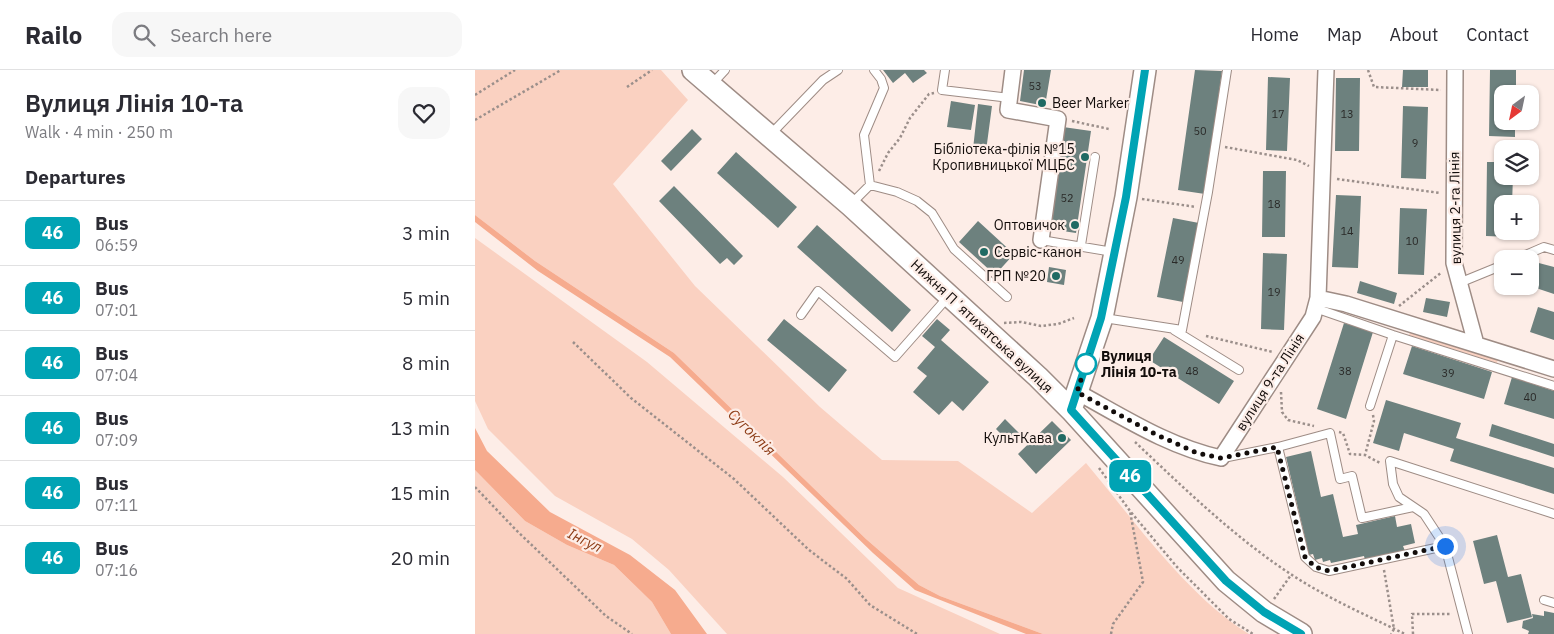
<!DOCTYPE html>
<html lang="en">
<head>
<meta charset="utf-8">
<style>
	:root { --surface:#fff; --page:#f7f7f7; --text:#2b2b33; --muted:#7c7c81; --line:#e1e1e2 }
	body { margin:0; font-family:"IBM Plex Sans",sans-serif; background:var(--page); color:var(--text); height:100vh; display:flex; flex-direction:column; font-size:19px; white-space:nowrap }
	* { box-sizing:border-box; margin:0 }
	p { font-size:16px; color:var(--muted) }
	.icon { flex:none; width:28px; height:28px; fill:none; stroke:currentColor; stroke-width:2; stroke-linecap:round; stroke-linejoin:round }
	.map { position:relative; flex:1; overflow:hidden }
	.details { display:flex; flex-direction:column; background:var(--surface); width:475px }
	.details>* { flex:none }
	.badge { padding:0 10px; border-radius:8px; font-size:18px; line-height:32px }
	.needle { width:32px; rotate:213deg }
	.fabs { position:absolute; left:1019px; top:15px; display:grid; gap:10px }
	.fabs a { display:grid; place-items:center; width:45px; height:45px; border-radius:10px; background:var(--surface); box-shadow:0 1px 4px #0004; font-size:25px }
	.you { position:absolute; width:25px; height:25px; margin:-12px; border:4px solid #fff; border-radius:50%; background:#1a73e8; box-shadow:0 0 0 8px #1a73e833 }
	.map>.badge { position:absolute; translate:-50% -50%; box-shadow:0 0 0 2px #fff }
	h2 { padding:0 25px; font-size:19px; line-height:45px }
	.round { display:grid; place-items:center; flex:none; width:52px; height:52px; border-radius:15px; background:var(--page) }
	.headline { display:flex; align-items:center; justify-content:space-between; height:85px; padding:0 25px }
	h1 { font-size:24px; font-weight:600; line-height:38px }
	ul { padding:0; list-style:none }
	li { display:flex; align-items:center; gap:15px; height:65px; padding:0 25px; border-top:1px solid var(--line) }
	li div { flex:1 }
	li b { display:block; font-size:19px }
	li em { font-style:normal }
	li .badge { min-width:55px; font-weight:700; text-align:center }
	header { display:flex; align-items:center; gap:30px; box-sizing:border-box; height:70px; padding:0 25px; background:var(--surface); border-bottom:1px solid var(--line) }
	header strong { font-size:24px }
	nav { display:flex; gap:28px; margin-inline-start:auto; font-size:18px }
	.search { width:350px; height:45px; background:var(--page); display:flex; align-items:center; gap:12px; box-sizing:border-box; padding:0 18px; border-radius:15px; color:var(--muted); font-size:19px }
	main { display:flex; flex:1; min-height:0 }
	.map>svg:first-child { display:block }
	.green { fill:#fad1c1 }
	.water { fill:#f6ab8e }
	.building { fill:#6d817e }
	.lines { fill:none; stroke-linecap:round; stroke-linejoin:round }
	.lane-casing { stroke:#9e8c85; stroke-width:10 }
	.street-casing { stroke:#9e8c85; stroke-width:18 }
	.secondary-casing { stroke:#9e8c85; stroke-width:24 }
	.path { stroke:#9b8f8b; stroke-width:2.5; stroke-dasharray:2.5 2.5; stroke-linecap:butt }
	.lane { stroke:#fff; stroke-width:8 }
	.street { stroke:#fff; stroke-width:15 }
	.secondary { stroke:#fff; stroke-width:21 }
	.line-casing { stroke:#fff; stroke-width:11 }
	.line { stroke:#00a3b4; stroke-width:8 }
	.walk { stroke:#130d0b; stroke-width:5; stroke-dasharray:0 9 }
	.poi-dot { fill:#206a63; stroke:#fdede7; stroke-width:2 }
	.stop-dot { fill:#fff; stroke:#00a3b4; stroke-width:2.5 }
	.labels { text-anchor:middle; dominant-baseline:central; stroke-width:4.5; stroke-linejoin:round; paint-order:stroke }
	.number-label { font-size:11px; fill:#2a2a28 }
	.poi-label { font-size:14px; fill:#130d0b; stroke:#fdede7; text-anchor:end }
	.street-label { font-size:14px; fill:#130d0b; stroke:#fdede7 }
	.stop-label { font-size:14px; font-weight:bold; fill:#130d0b; stroke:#fdede7; text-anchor:start }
	.water-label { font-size:15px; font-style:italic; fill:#8d3c16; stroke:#fdede7 }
</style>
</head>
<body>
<header>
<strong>Railo</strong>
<div class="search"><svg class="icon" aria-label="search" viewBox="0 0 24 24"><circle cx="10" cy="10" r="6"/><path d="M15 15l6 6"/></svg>Search here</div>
<nav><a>Home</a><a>Map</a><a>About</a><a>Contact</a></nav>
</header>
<main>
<section class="details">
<div class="headline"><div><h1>Вулиця Лінія 10-та</h1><p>Walk · 4 min · 250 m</p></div><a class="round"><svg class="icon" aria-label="heart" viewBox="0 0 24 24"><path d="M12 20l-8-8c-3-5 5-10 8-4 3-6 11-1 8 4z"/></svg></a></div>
<h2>Departures</h2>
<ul>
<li><span class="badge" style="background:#00a3b4;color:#fff">46</span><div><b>Bus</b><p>06:59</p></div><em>3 min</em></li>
<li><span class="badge" style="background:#00a3b4;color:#fff">46</span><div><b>Bus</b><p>07:01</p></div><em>5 min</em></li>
<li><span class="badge" style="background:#00a3b4;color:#fff">46</span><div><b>Bus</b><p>07:04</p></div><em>8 min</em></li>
<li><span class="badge" style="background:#00a3b4;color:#fff">46</span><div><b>Bus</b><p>07:09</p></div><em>13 min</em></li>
<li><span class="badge" style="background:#00a3b4;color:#fff">46</span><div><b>Bus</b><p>07:11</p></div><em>15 min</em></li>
<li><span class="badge" style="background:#00a3b4;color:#fff">46</span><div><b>Bus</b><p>07:16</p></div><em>20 min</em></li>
</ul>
</section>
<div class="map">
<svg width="1079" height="564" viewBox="0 0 1079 564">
	<rect width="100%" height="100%" fill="#fdede7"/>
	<path class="green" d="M0 0H186L213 30 138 114 220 216 345 337 407 390 483 391 557 443 611 393C658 449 712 526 774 564H568L465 526 444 515 391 469 199 283 60 191 0 145Z
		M0 168 172 292 308 407 423 518 525 564H252L194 500 157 469 80 426 13 359 0 331Z
		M937 257 1024 284 1022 293 934 265Z
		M0 400 50 451 92 475 139 495 177 532 196 564H0Z"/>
	<path class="water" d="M0 145 60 191 199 283 391 469 444 515 465 526 568 564H551L440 520 398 483 195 287 63 201 0 152Z
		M0 358 12 381 75 442 155 485 200 520 232 564H196L177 532 139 495 92 475 50 451 0 400Z"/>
	<path class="building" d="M408 0H449L452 3 438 13 430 3 418 13Z
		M549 0H576L570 36 545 31Z
		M720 0 747 1 730 124 703 120Z
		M928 0H953V17H927Z
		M1015 0H1041V24H1028V51H1040V67L1014 66Z
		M793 7 815 8 812 81 791 80Z
		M861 8H885L884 81H860Z
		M476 31 500 35 496 60 472 57Z
		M503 34 517 36 511 81 498 79Z
		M928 36 953 37 951 109 926 108Z
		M588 57 616 61 601 163 574 159Z
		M217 59 227 69 196 101 186 91Z
		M261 82 322 137 303 158 242 103Z
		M1012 92H1028V106H1038L1037 134H1028V161H1037V167L1011 166Z
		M788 101H811L810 167H787Z
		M199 116 268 186 259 195 252 188 245 194 184 131Z
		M861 125 886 126 883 198 857 197Z
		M925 138 952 139 949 205 923 204Z
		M698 148 724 153 708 232 682 227Z
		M503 151 539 184 520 205 484 172Z
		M342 155 436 240 417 262 322 177Z
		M788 183 812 184 809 260 786 259Z
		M1060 192 1079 197V224L1055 216V210Z
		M574 197 591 200 589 215 572 212Z
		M885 211 922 223 919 234 882 223Z
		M951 228 975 232 972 247 948 242Z
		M1063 237 1079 242V270L1055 262Z
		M309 249 372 300 354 322 292 270Z
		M462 249 475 260 466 270 514 312 488 341 477 331 464 345 438 322 452 306 442 298 460 277 447 266Z
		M869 253 898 262 871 349 842 339Z
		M689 267 759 311 744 334 674 290Z
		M937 276 1017 302 1009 329 928 304Z
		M1037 307 1079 321V349L1029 334Z
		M911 330 986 353 981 368 1079 398V424L975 391 979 379 929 363 924 381 898 373Z
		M530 349 545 364 536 374 521 359Z
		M577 351 596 370 561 404 543 384Z
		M1017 354 1079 374V387L1014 366Z
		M836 381 846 427 858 424 868 467 883 464 881 455 920 446 922 457 936 454 940 473 928 476 930 481 890 490 889 486 856 493 855 490 848 492 847 488 840 490 838 484 834 485 811 387Z
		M1022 465 1033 507 1046 504 1057 547 1032 553 1021 511 1009 514 998 471Z
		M1069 541 1079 543V564H1053L1054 561 1047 558 1048 551 1058 548 1057 544 1069 546Z"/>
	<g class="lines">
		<defs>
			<path id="lane" d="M470 0 467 20 535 28
				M237 14 250 0
				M296 64 348 10 363 0
				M395 115 389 65 409 18 406 9 399 0
				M376 134 395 115 422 122 442 131 457 143 479 179 532 227
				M566 170 638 182
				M606 175 620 87
				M1041 189 1069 177 1079 180
				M984 213 1028 195
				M840 238 918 265 1079 316
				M326 245 343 221 420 287 473 227
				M629 248 707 260 733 122 752 0
				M699 260 764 300
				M895 336 918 265
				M803 377 855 363 865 409 877 406 887 448 938 437
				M748 388 803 377 830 487 841 497 854 501 970 476 993 564
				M970 476 949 444 924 427 918 414 915 391 1079 444
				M1069 530 1079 533"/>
			<path id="street" d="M538 0 533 40 583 49 566 170
				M980 0 979 193 1001 274
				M843 228 871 234 1079 299
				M602 322C648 347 694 377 746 388L838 247 843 228 851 0"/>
			<path id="secondary" d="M218 0 375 135 563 307 596 340 751 511 789 542 826 564
				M596 340 627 248 651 127 670 0"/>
		</defs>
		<use href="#lane" class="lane-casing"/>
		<use href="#street" class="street-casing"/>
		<use href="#secondary" class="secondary-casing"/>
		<path class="path" d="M893 0 899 17 966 20
			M152 17 177 0
			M0 25 40 0
			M0 50 86 0
			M597 51 634 59
			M750 77 822 90 834 96
			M404 101 413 83 425 68 435 48 454 24 459 23
			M862 109 965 123
			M667 129 721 137
			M924 236 967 202
			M529 253 546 252 566 256 583 254 599 248
			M731 266 798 282
			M98 272 156 328 259 409 334 480 372 509 395 535 442 564
			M806 322 807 342 813 350 839 356
			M898 345 899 351 890 385 905 393
			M864 362 868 363 875 384 890 385
			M660 372C709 418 758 466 814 503 850 527 891 545 930 564
			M624 398 655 441 702 497 754 549 778 564
			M0 417 41 460 131 546 157 564
			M909 500 919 559 916 564
			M799 529 816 505
			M636 564 638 554 668 512 655 441
			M938 564 937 544H977"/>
		<use href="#lane" class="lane"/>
		<use href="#street" class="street"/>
		<use href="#secondary" class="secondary"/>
	</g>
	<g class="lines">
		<defs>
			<path id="line" d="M670 0 651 127 626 248 596 340 751 511 789 542 826 564"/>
		</defs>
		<use href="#line" class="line-casing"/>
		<use href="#line" class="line"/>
		<path class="walk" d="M611 294 614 285 602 322 680 364 722 383 746 388 802 377 830 487 840 497 854 501 970 476"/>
	</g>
	<g class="poi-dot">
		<circle cx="567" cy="33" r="5"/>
		<circle cx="610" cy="87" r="5"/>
		<circle cx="600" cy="155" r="5"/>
		<circle cx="509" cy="182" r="5"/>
		<circle cx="581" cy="206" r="5"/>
		<circle cx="587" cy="368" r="5"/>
	</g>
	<circle class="stop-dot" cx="611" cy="294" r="10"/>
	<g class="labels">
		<g class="number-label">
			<text x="560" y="16">53</text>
			<text x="803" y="44">17</text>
			<text x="872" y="44">13</text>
			<text x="725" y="61">50</text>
			<text x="940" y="73">9</text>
			<text x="592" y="128">52</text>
			<text x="799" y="134">18</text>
			<text x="872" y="161">14</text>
			<text x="937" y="171">10</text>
			<text x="703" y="190">49</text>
			<text x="799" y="222">19</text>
			<text x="717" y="301">48</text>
			<text x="870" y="301">38</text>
			<text x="973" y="303">39</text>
			<text x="1055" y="327">40</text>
		</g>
		<g class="poi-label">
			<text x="577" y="33" text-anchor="start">Beer Marker</text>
			<text x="600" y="79">Бібліотека-філія №15<tspan x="600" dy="16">Кропивницької МЦБС</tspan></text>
			<text x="590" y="155">Оптовичок</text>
			<text x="519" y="182" text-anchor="start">Сервіс-канон</text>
			<text x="571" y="206">ГРП №20</text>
			<text x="577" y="368">КультКава</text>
		</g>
		<g class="street-label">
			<text transform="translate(980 138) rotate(-91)">вулиця 2-га Лінія</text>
			<text transform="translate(507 256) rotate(43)">Нижня Пʼятихатська вулиця</text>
			<text transform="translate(795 312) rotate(-57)">вулиця 9-та Лінія</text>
		</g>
		<g class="stop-label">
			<text x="626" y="286">Вулиця<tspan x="626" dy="16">Лінія 10-та</tspan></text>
		</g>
		<g class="water-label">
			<text transform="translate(277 362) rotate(44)">Сугоклія</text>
			<text transform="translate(110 470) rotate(26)">Інгул</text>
		</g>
	</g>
</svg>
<div class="fabs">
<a><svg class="needle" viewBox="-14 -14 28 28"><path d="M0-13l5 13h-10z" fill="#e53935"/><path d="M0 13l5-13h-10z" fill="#7c7c81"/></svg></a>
<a><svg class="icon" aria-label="layers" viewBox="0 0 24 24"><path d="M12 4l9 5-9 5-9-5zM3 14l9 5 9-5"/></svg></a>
<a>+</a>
<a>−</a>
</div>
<div class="you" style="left:970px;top:476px"></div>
<b class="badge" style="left:655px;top:406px;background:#00a3b4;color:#fff">46</b>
</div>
</main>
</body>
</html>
